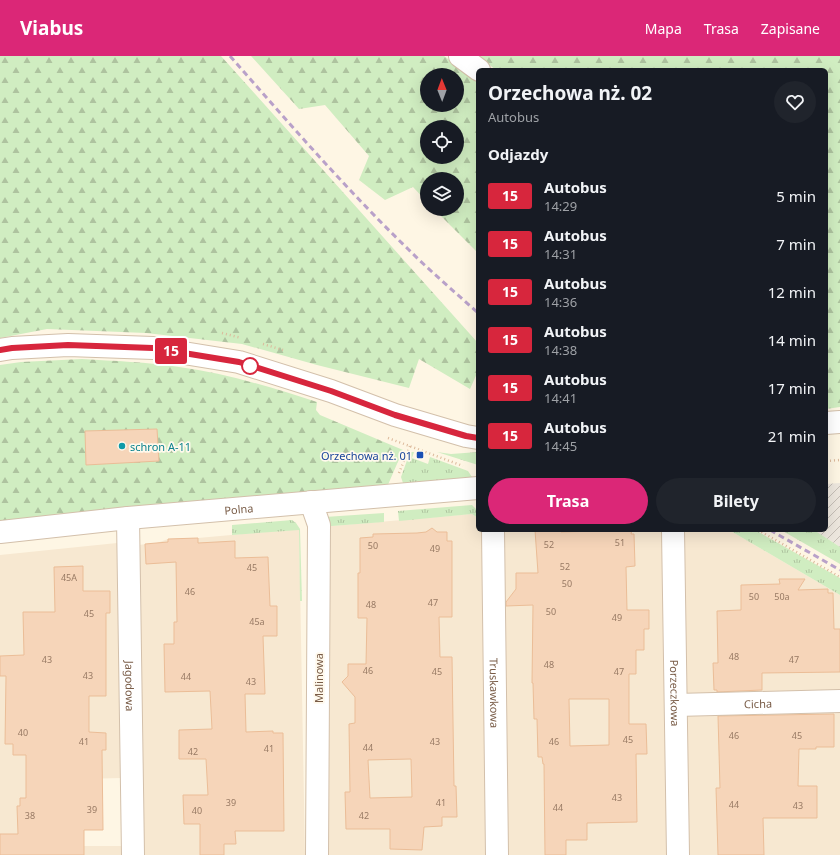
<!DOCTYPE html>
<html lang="pl">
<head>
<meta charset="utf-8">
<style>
	:root { --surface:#171b24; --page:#20242c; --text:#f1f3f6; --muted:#9ea1a6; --accent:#db2777 }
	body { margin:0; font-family:"Noto Sans",sans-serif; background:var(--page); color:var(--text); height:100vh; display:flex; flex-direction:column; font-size:15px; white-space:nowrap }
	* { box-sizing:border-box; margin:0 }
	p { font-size:13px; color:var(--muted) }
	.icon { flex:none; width:22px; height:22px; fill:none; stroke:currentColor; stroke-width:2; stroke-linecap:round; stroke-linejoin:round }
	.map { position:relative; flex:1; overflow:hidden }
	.panel { position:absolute; left:476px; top:12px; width:352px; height:464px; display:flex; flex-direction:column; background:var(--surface); border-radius:6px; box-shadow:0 4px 16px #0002 }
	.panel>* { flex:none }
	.badge { padding:0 8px; border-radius:3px; font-size:14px; line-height:26px }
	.needle { width:26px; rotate:359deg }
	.buttons { position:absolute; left:420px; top:12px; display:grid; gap:8px }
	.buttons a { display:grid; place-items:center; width:44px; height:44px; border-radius:50%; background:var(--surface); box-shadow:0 4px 16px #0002; font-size:20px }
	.map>.badge { position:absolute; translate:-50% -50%; box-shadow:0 0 0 2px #fff }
	h2 { padding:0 12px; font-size:15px; line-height:36px }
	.round { display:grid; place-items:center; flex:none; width:42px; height:42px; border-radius:21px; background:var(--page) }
	.head { display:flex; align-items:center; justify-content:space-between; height:68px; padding:0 12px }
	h1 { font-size:19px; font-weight:700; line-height:30px }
	.button { display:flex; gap:8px; margin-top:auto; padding:8px 12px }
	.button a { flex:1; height:46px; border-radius:24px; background:var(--accent); color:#fff; font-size:16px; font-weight:700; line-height:46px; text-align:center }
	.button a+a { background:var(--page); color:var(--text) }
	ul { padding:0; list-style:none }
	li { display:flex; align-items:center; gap:12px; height:48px; padding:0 12px }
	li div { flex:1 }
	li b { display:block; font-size:15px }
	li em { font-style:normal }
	li .badge { min-width:44px; font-weight:700; text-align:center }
	header { display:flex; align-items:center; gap:24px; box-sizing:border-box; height:56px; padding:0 20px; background:var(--accent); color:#fff }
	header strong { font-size:19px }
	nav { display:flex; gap:22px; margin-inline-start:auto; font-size:14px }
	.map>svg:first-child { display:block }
	.residential { fill:#f7e8d1 }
	.industrial { fill:url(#industrial-furrows) }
	.grass { fill:url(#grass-tufts) }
	.forest { fill:url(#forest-firs); fill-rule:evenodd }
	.building { fill:#f6d5b9; stroke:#ebbd97; fill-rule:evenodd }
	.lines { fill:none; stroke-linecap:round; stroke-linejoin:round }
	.minor-casing { stroke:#d3c0ab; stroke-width:24 }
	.tertiary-casing { stroke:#d3c0ab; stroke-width:24 }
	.path { stroke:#dcb99b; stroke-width:2.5; stroke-dasharray:1 3; stroke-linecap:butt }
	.minor { stroke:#fff; stroke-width:22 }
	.tertiary { stroke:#fff; stroke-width:22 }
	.rail { stroke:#b9a1c9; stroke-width:3; stroke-dasharray:6 4; stroke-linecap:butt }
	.line-casing { stroke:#fff; stroke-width:9 }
	.line { stroke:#d7263d; stroke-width:6 }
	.stop-dot { fill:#fff; stroke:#d7263d; stroke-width:2 }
	.culture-dot { fill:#0f9aa8; stroke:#fff9ec; stroke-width:1.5 }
	.transit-dot { fill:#1a4fb4; stroke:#fff9ec; stroke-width:1.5 }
	.labels { text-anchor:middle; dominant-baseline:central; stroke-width:3.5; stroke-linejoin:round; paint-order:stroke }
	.number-label { font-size:9px; fill:#987a64 }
	.culture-label { font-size:11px; fill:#0d838f; stroke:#fff9ec; text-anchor:start }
	.transit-label { font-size:11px; fill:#164399; stroke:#fff9ec; text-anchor:end }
	.street-label { font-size:11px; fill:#795c47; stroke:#fff9ec }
</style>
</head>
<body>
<header>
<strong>Viabus</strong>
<nav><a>Mapa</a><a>Trasa</a><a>Zapisane</a></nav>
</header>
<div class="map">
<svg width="840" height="799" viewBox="0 0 840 799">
	<defs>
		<pattern id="industrial-furrows" width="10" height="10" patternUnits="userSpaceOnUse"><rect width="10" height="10" fill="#ede7de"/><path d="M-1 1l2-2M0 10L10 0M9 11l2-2" fill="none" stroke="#c5beb6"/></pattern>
		<pattern id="grass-tufts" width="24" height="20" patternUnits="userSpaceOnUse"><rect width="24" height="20" fill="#d0edc1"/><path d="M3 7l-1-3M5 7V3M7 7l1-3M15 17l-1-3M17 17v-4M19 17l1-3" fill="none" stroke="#aec39f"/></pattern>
		<pattern id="forest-firs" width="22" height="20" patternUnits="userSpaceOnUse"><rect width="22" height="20" fill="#d0edc1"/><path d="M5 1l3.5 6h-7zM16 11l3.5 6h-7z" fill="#aec39f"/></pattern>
	</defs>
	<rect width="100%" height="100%" fill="#fef6e4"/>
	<path class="residential" d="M472 458 478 462V474H482L486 799H325L320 471Z
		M299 473 305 799H143L138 489 157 487 168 483 198 482Z
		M503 474H663L668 799H507Z
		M683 474H729L840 539V640L793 641 789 635 686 643Z
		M117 487 119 526 121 722 42 724 43 790H122V799H0V499Z
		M840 653V799H688L686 660Z"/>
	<path class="industrial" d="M840 427V491L814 474H826V428Z"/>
	<path class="grass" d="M410 396H414L412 402 428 408 430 401 468 415 474 424 404 430 401 421Z
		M437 396 451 398 478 396V409Z
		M472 449 478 455V462L472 458 399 465 398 455Z
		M384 457V466L319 471 325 461Z
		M292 464 296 467 300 473 302 545H300L299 474 232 479V469Z
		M729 474H755L840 522V539Z
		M781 474H814L840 491V508Z"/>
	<path class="forest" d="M0 0H221L478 287V315L470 333 419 303 409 332 317 309 242 288 146 277 47 273 0 282Z
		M251 0H444L478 25V197L434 153H457V123H427V146L413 131 385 144 359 124 369 100 325 49 299 53ZM427 19H457V49H427ZM427 71H457V101H427Z
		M478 0H840V351L826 353V14H496Z
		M82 303C115 305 147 306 179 311 226 317 273 332 317 346L316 354 320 359 403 394 387 431 0 466V309L21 306Z"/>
	<path class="building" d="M157 373 159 405 86 409 85 375Z
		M432 472 437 476H447V485H452V561H439L440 601H452L454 730H456L457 761H442V770L424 771 422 794 390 793V773H346L345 736H350L349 668 355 667V641L342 626 348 620V608H366L367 562H358V517H360V482L373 481V478L417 477 426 476ZM411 703 412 741 370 742 368 704Z
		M535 474H561V476L632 474 631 478H634L635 510 626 511 627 554H649V573H644V594H636V618H629V668H646L647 698H636L637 766 587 767V784H566V799H545L544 708H543L542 701H538L537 663H534L533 627H532L533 549 506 550V546L516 533V517H538ZM569 643H609V689L570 690Z
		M198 482V487L235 485V502L268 501 270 550H277V580H263L265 638H245L246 676 273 675V677H283L284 775H235L236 788H224V799H200V768H184L183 739H208L206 703H179V674L212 673 210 635 165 636 164 588H174V566H177L176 506 146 508 145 488 168 486V483Z
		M83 510V535H110V557H106V640H89V676L106 677V694H102L103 774H84V799H0V778H18L17 750H20V742H26V699H13V688H5L6 620H0V600L24 599 23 556H55L54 511Z
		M779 523H805L798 534 828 533V537H833L834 573H840V616L762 617V634L717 636V634H714L713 607H718L717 555 741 554V529L780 528Z
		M834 658V691H816V693H799L798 730H817V762H763L764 799H718L716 732H720L718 660Z"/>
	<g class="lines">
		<defs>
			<g id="minor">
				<path d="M460 0 479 14"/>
				<path d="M311 446 319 469 317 799"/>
				<path id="s1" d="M128 462 133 799"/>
				<path id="s2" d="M493 474 497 799"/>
				<path id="s3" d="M673 474 678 799"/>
				<path id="s4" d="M0 476 128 462 478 432"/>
				<path id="s5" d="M676 649 840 645"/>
			</g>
			<path id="tertiary" d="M0 294 12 292 68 289 153 292 239 306 331 335 395 359 466 380 478 382
				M826 367 840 366"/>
		</defs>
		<use href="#minor" class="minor-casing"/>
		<use href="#tertiary" class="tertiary-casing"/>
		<path class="path" d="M222 277 241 282
			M263 288 283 294
			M388 382 463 410
			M826 405 840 404
			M399 417 410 390
			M758 474 840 521"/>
		<use href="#minor" class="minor"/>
		<use href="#tertiary" class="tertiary"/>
		<path class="rail" d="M230 0C288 66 346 133 409 194 431 216 455 236 478 257
			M770 474 840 514"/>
	</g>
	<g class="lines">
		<defs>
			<path id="line" d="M0 294 12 292 68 289 153 292 239 306 331 335 395 359 466 380 478 382"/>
		</defs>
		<use href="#line" class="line-casing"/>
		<use href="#line" class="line"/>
	</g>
	<circle class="stop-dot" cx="250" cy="310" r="8"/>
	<circle class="culture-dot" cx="122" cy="390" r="4"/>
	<rect class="transit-dot" x="416" y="395" width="8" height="8" rx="2"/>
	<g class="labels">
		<g class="number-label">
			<text x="620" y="486">51</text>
			<text x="549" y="488">52</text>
			<text x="373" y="489">50</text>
			<text x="435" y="492">49</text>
			<text x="565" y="510">52</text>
			<text x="252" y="511">45</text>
			<text x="69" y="521">45A</text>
			<text x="567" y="527">50</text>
			<text x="190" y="535">46</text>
			<text x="754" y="540">50</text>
			<text x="782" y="540">50a</text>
			<text x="433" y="546">47</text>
			<text x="371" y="548">48</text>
			<text x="551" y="555">50</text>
			<text x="89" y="557">45</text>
			<text x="617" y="561">49</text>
			<text x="257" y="565">45a</text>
			<text x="734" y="600">48</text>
			<text x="47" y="603">43</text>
			<text x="794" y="603">47</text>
			<text x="549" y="608">48</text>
			<text x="368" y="614">46</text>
			<text x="437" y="615">45</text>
			<text x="619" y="615">47</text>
			<text x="88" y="619">43</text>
			<text x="186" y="620">44</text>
			<text x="251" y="625">43</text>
			<text x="23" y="676">40</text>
			<text x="734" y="679">46</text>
			<text x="797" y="679">45</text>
			<text x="628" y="683">45</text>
			<text x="84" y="685">41</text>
			<text x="435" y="685">43</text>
			<text x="554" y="685">46</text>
			<text x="368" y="691">44</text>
			<text x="269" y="692">41</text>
			<text x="193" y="695">42</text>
			<text x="617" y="741">43</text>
			<text x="231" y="746">39</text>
			<text x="441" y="746">41</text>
			<text x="734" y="748">44</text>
			<text x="798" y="749">43</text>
			<text x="558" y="751">44</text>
			<text x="92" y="753">39</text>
			<text x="197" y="754">40</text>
			<text x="30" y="759">38</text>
			<text x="364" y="759">42</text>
		</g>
		<g class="culture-label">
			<text x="130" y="390">schron A-11</text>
		</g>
		<g class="transit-label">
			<text x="412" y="399">Orzechowa nż. 01</text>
		</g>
		<g class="street-label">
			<text stroke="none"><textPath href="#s4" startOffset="240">Polna</textPath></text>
			<text transform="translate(318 622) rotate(-90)">Malinowa</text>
			<text stroke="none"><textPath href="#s1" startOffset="168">Jagodowa</textPath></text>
			<text stroke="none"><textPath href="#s2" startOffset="163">Truskawkowa</textPath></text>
			<text stroke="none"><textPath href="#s3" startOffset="163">Porzeczkowa</textPath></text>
			<text stroke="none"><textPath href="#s5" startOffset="82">Cicha</textPath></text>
		</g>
	</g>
</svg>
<div class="buttons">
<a><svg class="needle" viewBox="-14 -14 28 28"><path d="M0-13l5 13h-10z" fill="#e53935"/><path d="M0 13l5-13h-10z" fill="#9ea1a6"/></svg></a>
<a><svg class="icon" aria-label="locate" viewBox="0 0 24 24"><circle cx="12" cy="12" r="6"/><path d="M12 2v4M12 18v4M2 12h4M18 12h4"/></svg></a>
<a><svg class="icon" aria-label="layers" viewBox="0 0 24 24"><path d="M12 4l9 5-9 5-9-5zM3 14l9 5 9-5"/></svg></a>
</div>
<b class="badge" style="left:171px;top:295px;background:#d7263d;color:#fff">15</b>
<section class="panel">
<div class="head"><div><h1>Orzechowa nż. 02</h1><p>Autobus</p></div><a class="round"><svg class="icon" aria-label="heart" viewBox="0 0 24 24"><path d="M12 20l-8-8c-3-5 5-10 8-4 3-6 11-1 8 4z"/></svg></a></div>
<h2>Odjazdy</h2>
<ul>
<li><span class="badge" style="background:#d7263d;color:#fff">15</span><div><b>Autobus</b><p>14:29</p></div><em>5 min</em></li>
<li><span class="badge" style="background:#d7263d;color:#fff">15</span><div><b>Autobus</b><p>14:31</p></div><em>7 min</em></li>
<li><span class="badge" style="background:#d7263d;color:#fff">15</span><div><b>Autobus</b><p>14:36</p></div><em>12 min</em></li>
<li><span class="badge" style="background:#d7263d;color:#fff">15</span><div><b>Autobus</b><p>14:38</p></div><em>14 min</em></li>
<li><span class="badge" style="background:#d7263d;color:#fff">15</span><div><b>Autobus</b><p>14:41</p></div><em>17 min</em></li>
<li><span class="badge" style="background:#d7263d;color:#fff">15</span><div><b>Autobus</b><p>14:45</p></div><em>21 min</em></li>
</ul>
<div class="button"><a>Trasa</a><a>Bilety</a></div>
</section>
</div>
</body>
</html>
